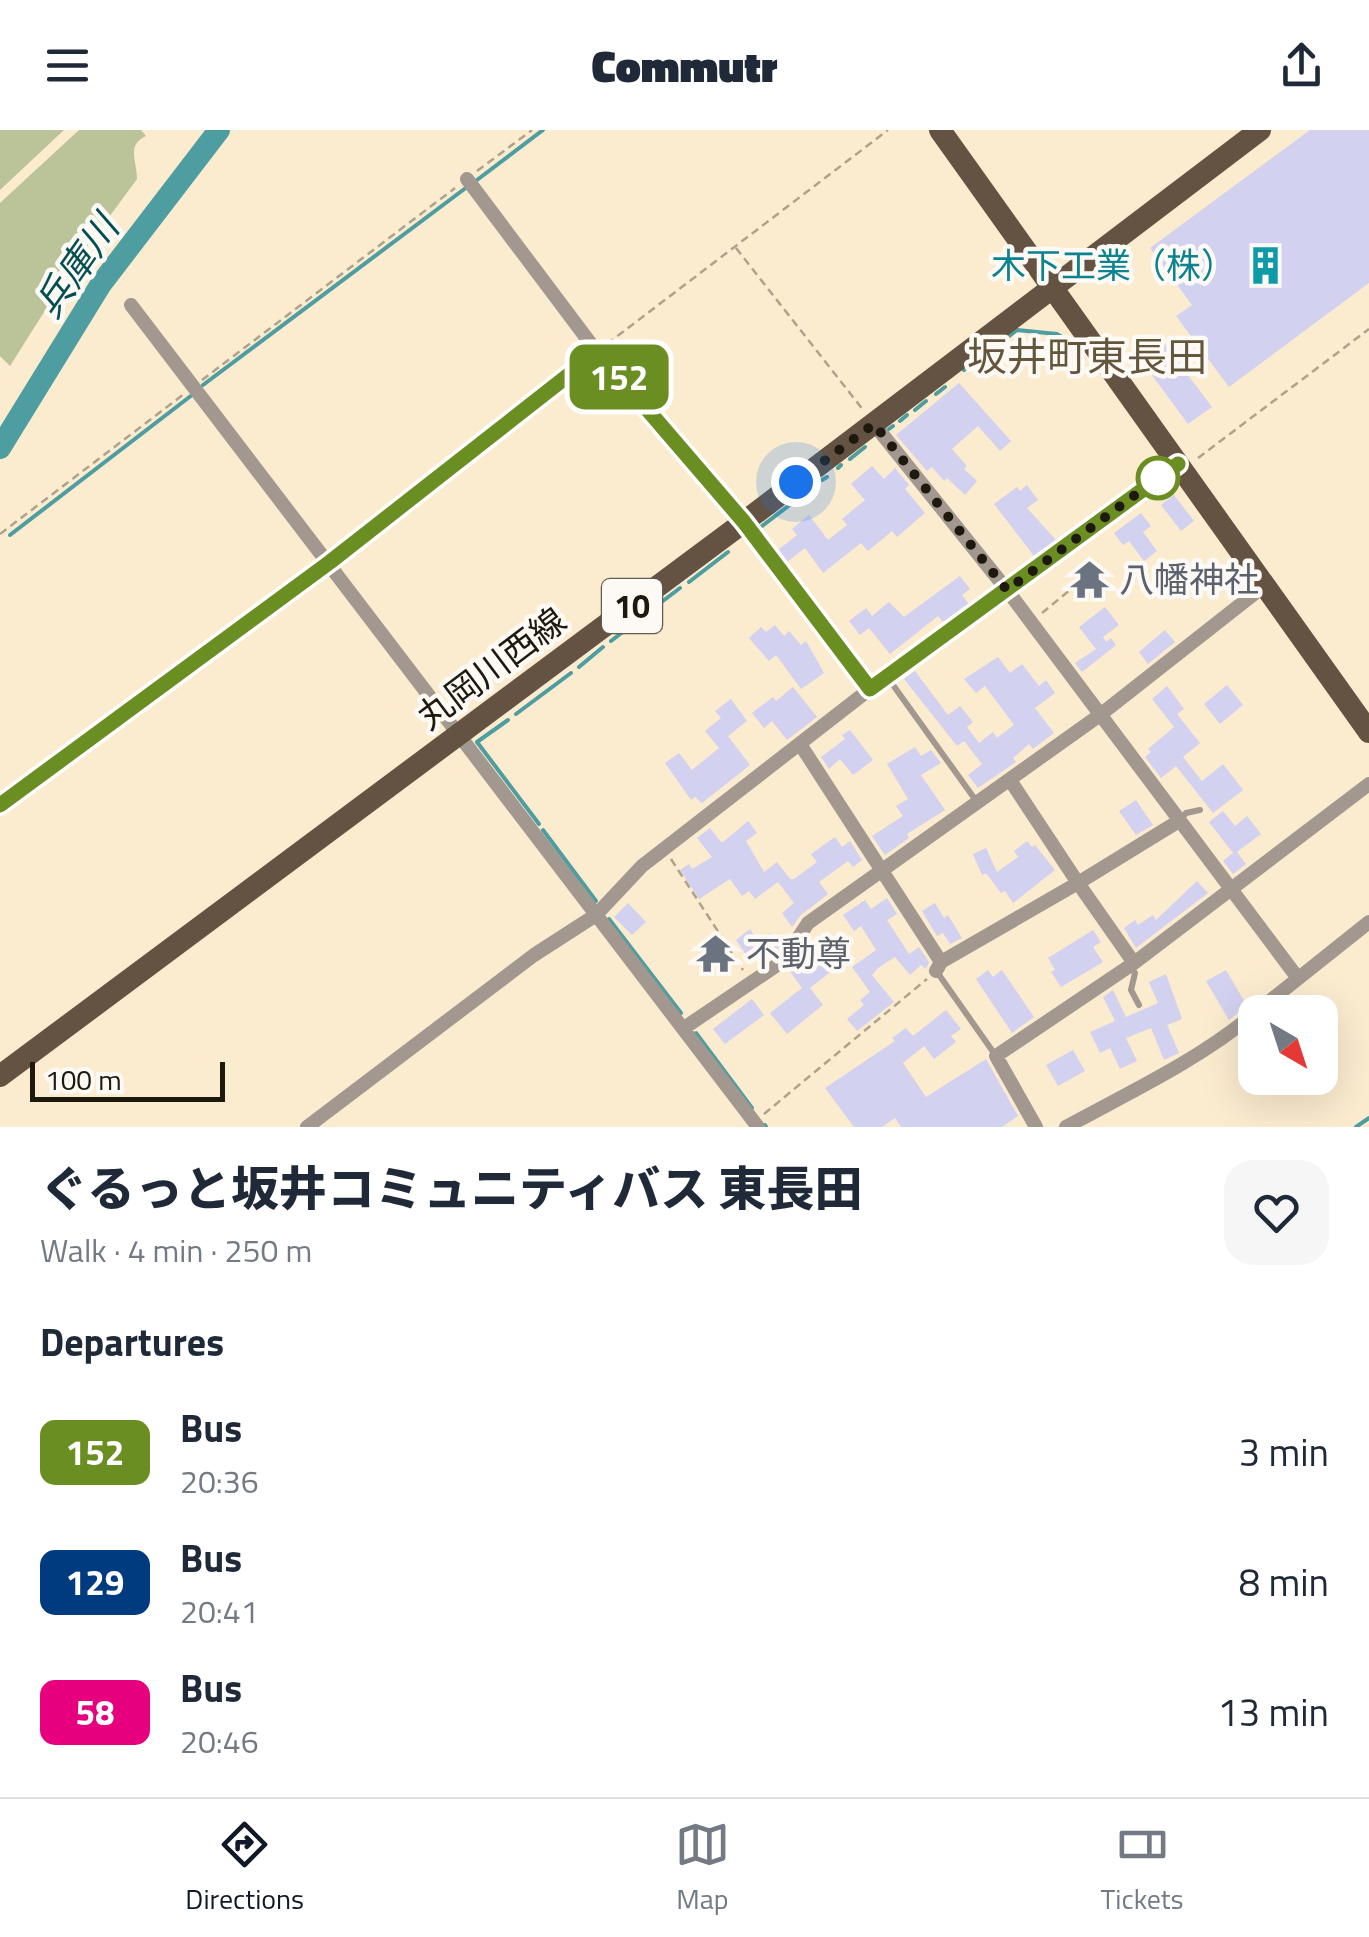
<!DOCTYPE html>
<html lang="en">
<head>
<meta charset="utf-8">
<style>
	:root { --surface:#fff; --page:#f6f6f7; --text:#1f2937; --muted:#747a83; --line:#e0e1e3; --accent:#111827 }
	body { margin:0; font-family:"Titillium Web","Noto Sans JP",sans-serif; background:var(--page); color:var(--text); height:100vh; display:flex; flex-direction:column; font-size:38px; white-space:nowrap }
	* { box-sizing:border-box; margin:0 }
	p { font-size:32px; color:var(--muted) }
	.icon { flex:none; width:55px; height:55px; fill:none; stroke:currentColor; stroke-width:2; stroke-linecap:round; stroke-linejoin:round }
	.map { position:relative; height:997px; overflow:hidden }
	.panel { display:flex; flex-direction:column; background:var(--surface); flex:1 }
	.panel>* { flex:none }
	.badge { padding:0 20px; border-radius:15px; font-size:35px; line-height:65px }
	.needle { width:65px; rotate:141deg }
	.fabs { position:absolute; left:1238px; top:865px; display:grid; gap:20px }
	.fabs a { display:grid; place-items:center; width:100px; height:100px; border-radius:20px; background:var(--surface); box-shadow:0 10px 40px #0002; font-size:50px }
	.scale { position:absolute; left:30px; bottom:25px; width:195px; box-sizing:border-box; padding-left:10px; border:5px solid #1e190f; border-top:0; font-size:28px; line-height:35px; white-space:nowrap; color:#1e190f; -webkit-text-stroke:8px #fdfaf5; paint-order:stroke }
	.you { position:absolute; width:50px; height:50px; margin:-25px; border:8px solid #fff; border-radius:50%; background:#1a73e8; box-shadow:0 0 0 15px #1a73e833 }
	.map>.badge { position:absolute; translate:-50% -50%; box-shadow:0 0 0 5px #fff }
	h2 { padding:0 40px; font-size:38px; line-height:90px }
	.round { display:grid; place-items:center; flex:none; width:105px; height:105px; border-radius:30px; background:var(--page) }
	.headline { display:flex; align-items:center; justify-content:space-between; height:170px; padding:0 40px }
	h1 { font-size:48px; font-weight:800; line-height:75px }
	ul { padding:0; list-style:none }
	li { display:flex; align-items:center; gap:30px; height:130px; padding:0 40px }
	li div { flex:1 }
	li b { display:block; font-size:38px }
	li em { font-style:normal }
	li .badge { min-width:110px; font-weight:700; text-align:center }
	header { display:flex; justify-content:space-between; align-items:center; height:130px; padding:0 40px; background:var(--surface); font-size:45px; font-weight:800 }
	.dock { display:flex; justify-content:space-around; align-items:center; height:140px; border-top:2px solid var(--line); background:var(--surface); font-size:28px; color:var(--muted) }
	.dock a { display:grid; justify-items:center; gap:5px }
	.dock .active { color:var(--accent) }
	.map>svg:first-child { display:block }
	.green { fill:#bac498 }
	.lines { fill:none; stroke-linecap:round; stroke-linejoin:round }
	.stream { stroke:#4e9da1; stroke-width:4 }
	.river { stroke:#4e9da1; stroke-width:22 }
	.building { fill:#d2d1ef }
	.path { stroke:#aea28c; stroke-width:2.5; stroke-dasharray:8 5; stroke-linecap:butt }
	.service { stroke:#a2988f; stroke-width:6 }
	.minor { stroke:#a2988f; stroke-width:14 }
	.primary { stroke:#645342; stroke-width:22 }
	.line-casing { stroke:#fff; stroke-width:22 }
	.line { stroke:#6b8e23; stroke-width:15 }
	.walk { stroke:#1e190f; stroke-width:10; stroke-dasharray:0 18 }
	.stop-dot { fill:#fff; stroke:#6b8e23; stroke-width:5 }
	.labels { text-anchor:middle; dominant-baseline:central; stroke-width:9; stroke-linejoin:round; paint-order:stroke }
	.shield { fill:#fdfaf5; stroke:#615c54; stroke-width:2.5 }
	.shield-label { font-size:32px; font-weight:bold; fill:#1e190f }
	.culture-label { font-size:35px; fill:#0d838f; stroke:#fdfaf5; text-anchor:end }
	.worship-label { font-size:35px; fill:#5b616d; stroke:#fdfaf5; text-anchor:start }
	.street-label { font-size:35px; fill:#1e190f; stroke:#fdfaf5 }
	.water-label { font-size:38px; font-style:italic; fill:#044f52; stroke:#fdfaf5 }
	.quarter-label { font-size:40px; fill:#63563d; stroke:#fdfaf5 }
</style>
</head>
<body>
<header><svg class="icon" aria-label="menu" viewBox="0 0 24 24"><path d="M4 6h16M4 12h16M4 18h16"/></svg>Commutr<svg class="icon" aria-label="share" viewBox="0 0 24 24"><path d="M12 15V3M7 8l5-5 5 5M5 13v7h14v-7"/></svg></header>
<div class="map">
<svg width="1369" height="997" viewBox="0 0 1369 997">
	<rect width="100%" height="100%" fill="#fbebcf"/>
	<path class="green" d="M0 0H64L0 60Z
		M79 0H141L146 6C126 15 137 31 137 49L71 139 10 236 0 226V73Z"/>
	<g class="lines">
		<path class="stream" d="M477 50 543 0
			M964 240 1017 200 1057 204 1073 214
			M203 255 467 57
			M936 264 945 257
			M915 280 926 271
			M900 291 907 285
			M889 299 893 296
			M850 329 865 317
			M838 338 841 335
			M822 350 827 347
			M804 364 814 356
			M10 405 192 265
			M746 408 791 374
			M689 452 728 422
			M655 477 680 458
			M639 489 649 482
			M611 511 632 495
			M579 537 603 517
			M516 584 571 543
			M508 590 477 612 539 694
			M543 700 596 771
			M609 789 681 883
			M696 903 752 978
			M765 995 766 997
			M1356 997 1369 988"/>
		<path class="river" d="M0 318 101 154 219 0"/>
	</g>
	<path class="building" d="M1310 0H1369V153L1229 257 1176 186 1192 175 1150 118Z
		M1160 208 1212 277 1188 294 1137 225Z
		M959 253 1011 311 1000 321 978 296 952 319 967 336 964 339 977 351 965 365 947 348 944 351 932 337 927 341 896 305Z
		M872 336 884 349 895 338 909 355 905 359 925 383 897 407 892 401 868 421 861 413 823 443 805 418 787 432 778 420 797 405 792 399 809 385 828 410 847 395 842 389 865 370 851 354Z
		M1027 355 1038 370 1027 378 1056 410 1034 426 994 374 1017 357 1020 361Z
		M1174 365 1194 391 1181 401 1161 375Z
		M1141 383 1151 396 1143 402 1157 421 1144 431 1129 411 1123 415 1114 403Z
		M960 446 970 459 962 465 969 474 943 492 938 486 890 524 869 498 860 505 849 491 866 478 872 486 889 472 904 487Z
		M1105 477 1119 495 1103 507 1106 512 1111 508 1116 515 1082 542 1075 533 1096 519 1079 497Z
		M775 495 784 506 789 501 801 515 806 511 824 543 801 559 776 525 769 531 749 508 761 497 766 502Z
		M1165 500 1175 512 1148 534 1139 522Z
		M998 527 1010 543 1022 534 1039 556 1046 550 1055 563 1035 578 1054 603 1033 619 1029 614 1013 628 1016 632 978 658 968 645 982 634 964 611 957 616 904 549 915 541 948 585 960 576 973 592 967 597 979 613 993 602 997 608 1014 595 985 556 976 563 964 549Z
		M1227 555 1243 575 1220 594 1204 574Z
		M1167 556 1184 579 1177 584 1200 613 1183 627 1202 651 1223 634 1243 660 1213 683 1176 636 1161 648 1145 627 1151 622 1148 619 1174 597 1152 569Z
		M793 557 817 587 787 610 772 591 764 598 752 583 773 567 776 571Z
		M731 569 747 591 728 606 750 635 702 673 695 667 691 670 665 633 679 623 692 640 719 618 705 601 721 588 715 581Z
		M850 600 873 630 853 645 840 629 829 639 821 627 845 609 842 605Z
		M915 617 921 626 931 620 941 633 921 645 945 680 907 704 909 708 885 725 872 706 903 686 896 676 908 669 887 634Z
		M1136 670 1153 695 1136 705 1119 681Z
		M1223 681 1235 696 1247 686 1261 704 1237 722 1246 734 1233 744 1223 731 1233 723 1209 692Z
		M748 691 757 703 746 711 764 742 777 732 790 749H794L817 732 811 724 835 707 842 717 850 711 862 730 853 737 848 731 819 752 828 764 801 785 792 797 782 783 794 773 778 752 755 769 749 761 742 766 730 749 699 769 680 740 689 734 692 739 712 727 697 708 710 698 722 713Z
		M1027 711 1032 717 1035 715 1055 740 1013 773 1005 761 1001 763 986 743 982 745 973 724 986 718 997 742 1018 727 1014 721Z
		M1197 751 1208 763 1136 818 1124 798 1135 790 1138 795 1153 785 1156 790Z
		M887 768 897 784 887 790 909 824 919 817 929 832 926 839 921 835 910 845 895 827 878 838 872 845 894 872 857 901 847 889 864 875 860 870 870 862 852 837 876 820 861 796 854 801 843 785 865 770 871 779Z
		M628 773 646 792 632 805 614 787Z
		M935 773 944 788 948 785 962 808 950 814 943 803 937 806 922 781Z
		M750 799 758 811 770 803 780 817 761 833 758 828 751 832 736 810Z
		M1093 800 1101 812 1093 817 1103 832 1061 857 1051 842 1055 840 1048 828Z
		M835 805 851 826 810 858 823 875 787 904 770 883 802 858 789 840 799 828 801 831Z
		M988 840 993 847 1002 840 1034 887 1012 903 976 849Z
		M1226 840 1247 876 1229 890 1206 851Z
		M1166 844 1182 889 1167 895 1179 923 1164 930 1151 898 1126 908 1137 931 1120 939 1110 918 1100 923 1090 902 1115 891 1103 867 1113 860 1126 887 1158 873 1149 852Z
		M752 869 764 885 725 914 713 899Z
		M946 880 961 899 951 906 956 912 934 929 924 916 903 933 926 967 986 929 1018 986 1002 997H901L895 988 882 997H854L825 958 895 911 892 908 906 898 913 906Z
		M1073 920 1085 941 1058 956 1046 935Z"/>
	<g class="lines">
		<path class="path" d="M477 41 532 0
			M736 118 864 281
			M607 214 888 0
			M202 250 455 58
			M1198 328 1369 199
			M0 404 184 264
			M1042 483 1076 455
			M671 729 743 840
			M764 984 927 849"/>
		<path class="service" d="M888 548 977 672
			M1180 690 1186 683 1200 680
			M1130 837 1135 843 1131 860 1139 875
			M937 842 996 926"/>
		<path class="minor" d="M467 49 597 222 744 392 870 559
			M131 175 758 997
			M874 294 1007 460 1297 847
			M800 614 941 832 936 841
			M0 675 329 432 597 222
			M941 832 1078 753 1010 650
			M1134 833 1078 753 1179 691
			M1256 882 1369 792
			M684 898 783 831 808 793 1100 585 1264 456
			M307 997 534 825 596 785 642 736 870 559 1178 334
			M1036 997 996 926 1134 833 1369 654
			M1066 997C1130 962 1199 930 1255 883"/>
		<path class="primary" d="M940 0 1369 602
			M0 946 744 392 1260 0"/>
	</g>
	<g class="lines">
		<defs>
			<path id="line" d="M0 675 330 432 598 222 744 392 870 559 1178 334"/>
		</defs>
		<use href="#line" class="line-casing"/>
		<use href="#line" class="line"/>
		<path class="walk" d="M796 352 874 294 1007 460 1158 348"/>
	</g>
	<defs>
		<symbol id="building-bare" viewBox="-9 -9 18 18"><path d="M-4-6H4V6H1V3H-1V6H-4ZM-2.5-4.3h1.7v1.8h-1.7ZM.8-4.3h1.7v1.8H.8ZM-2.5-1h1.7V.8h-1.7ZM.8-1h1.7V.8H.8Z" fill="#0f9aa8" stroke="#fdfaf5" stroke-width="2.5" paint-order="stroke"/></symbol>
		<symbol id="temple-bare" viewBox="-9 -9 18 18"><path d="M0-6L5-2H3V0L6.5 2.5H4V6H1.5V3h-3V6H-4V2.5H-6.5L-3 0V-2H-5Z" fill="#6b7280" stroke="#fdfaf5" stroke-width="2.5" paint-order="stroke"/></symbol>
	</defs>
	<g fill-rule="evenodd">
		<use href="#building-bare" x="1238" y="108" width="55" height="55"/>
		<use href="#temple-bare" x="1062" y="422" width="55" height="55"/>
		<use href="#temple-bare" x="688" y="796" width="55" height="55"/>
	</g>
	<circle class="stop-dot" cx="1158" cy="348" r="20"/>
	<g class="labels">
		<rect class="shield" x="602" y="449" width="60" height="54" rx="8"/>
		<g class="shield-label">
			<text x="632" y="476">10</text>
		</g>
		<g class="culture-label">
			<text x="1236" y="135">木下工業（株）</text>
		</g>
		<g class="worship-label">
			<text x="1119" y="449">八幡神社</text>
			<text x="746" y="823">不動尊</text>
		</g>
		<g class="street-label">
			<text transform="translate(491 538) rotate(-37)">丸岡川西線</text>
		</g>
		<g class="water-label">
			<text transform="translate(76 136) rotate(-55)">兵庫川</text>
		</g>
		<g class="quarter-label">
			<text x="1087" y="226">坂井町東長田</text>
		</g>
	</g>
</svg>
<div class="fabs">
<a><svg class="needle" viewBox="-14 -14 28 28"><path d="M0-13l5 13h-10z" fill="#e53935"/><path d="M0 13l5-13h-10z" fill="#747a83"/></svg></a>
</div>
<div class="scale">100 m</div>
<div class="you" style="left:796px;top:352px"></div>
<b class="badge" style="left:619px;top:247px;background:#6b8e23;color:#fff">152</b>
</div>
<section class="panel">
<div class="headline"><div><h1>ぐるっと坂井コミュニティバス 東長田</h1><p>Walk · 4 min · 250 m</p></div><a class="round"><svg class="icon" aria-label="heart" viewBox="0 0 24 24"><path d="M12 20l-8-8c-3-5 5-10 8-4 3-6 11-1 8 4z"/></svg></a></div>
<h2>Departures</h2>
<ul>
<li><span class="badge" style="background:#6b8e23;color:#fff">152</span><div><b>Bus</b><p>20:36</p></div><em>3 min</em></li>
<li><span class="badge" style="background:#003b80;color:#fff">129</span><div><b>Bus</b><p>20:41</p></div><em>8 min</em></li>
<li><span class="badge" style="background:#e6007e;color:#fff">58</span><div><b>Bus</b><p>20:46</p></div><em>13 min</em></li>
</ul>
</section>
<nav class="dock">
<a class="active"><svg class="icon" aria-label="directions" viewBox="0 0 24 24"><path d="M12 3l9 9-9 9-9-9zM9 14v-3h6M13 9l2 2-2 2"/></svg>Directions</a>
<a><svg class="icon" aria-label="map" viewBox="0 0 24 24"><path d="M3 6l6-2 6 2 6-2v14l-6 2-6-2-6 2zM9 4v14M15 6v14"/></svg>Map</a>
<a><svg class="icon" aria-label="tickets" viewBox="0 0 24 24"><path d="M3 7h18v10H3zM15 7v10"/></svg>Tickets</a>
</nav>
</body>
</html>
